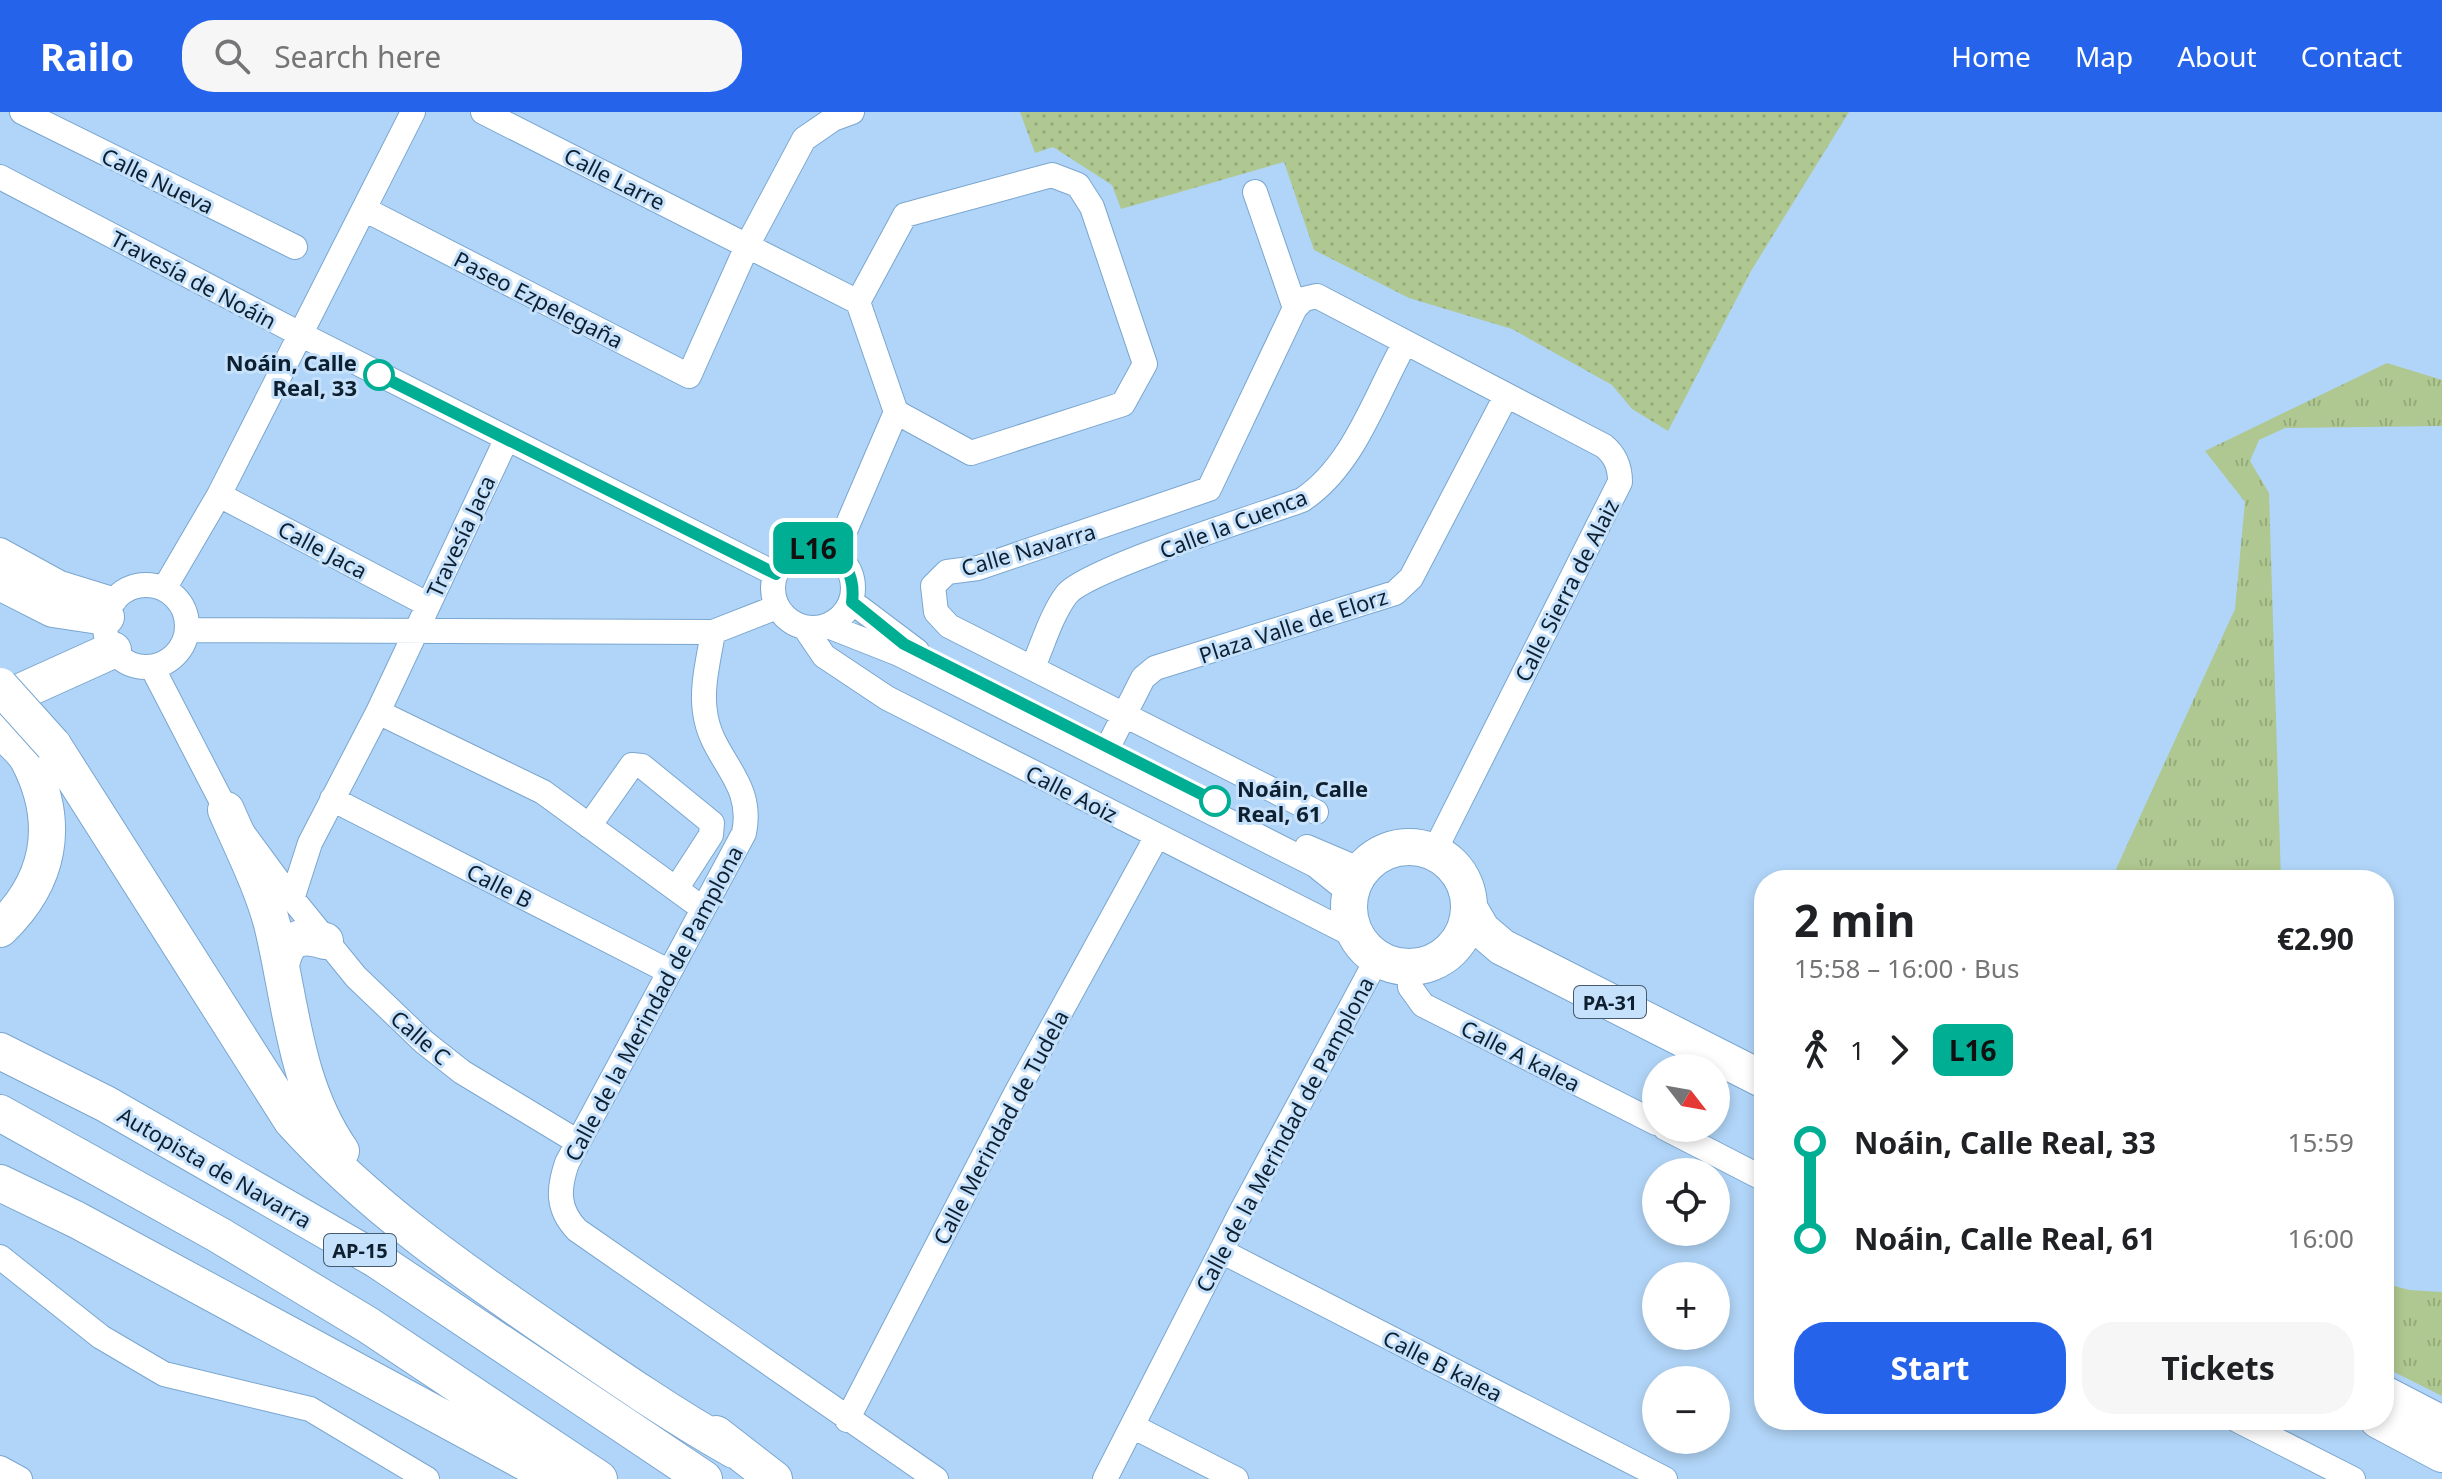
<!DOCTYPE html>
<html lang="en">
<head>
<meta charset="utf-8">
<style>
	:root { --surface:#fff; --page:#f6f6f6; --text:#202124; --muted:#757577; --accent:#2563eb }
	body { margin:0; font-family:"Noto Sans",sans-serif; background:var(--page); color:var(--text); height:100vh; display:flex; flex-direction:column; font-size:30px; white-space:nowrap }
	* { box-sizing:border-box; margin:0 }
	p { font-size:26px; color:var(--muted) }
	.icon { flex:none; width:44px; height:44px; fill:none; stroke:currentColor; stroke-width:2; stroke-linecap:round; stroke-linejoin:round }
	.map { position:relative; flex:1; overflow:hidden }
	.sheet { position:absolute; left:1754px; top:758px; width:640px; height:560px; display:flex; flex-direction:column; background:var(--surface); border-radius:32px; box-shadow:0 4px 12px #0003 }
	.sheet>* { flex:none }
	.badge { padding:0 16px; border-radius:12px; font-size:28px; line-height:52px }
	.needle { width:52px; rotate:121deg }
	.buttons { position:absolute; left:1642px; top:942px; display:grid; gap:16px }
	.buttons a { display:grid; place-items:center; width:88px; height:88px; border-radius:50%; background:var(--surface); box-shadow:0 4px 12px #0003; font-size:40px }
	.map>.badge { position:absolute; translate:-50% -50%; box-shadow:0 0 0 4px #fff }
	.legs { display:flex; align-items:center; gap:12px; height:88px; padding:0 40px; font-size:26px }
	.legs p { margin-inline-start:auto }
	.headline { display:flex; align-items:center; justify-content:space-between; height:136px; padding:0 40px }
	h1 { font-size:44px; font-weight:700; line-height:60px }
	.primary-button { display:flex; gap:16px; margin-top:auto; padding:16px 40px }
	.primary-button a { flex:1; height:92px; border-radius:32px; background:var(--accent); color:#fff; font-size:32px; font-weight:700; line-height:92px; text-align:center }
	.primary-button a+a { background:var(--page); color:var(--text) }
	ul { padding:0 40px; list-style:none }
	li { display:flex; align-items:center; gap:28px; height:96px; font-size:30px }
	li i { display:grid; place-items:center; width:12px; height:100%; margin:0 10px; background:currentColor }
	li i::after { content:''; width:20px; height:20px; margin:-10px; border:6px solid; border-radius:50%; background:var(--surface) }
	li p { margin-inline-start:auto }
	li:first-child i { background:linear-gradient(#0000 50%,currentColor 0) }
	li:last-child i { background:linear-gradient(currentColor 50%,#0000 0) }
	header { display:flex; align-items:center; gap:48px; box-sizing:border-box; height:112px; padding:0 40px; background:var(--accent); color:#fff }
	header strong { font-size:38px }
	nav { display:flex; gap:44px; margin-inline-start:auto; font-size:28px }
	.search { width:560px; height:72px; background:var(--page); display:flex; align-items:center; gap:20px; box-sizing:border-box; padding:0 28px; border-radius:32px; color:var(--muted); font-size:30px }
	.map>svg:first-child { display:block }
	.grass { fill:url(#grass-tufts) }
	.park { fill:url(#park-dots) }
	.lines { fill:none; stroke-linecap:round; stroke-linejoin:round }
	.minor-casing { stroke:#7aa6cf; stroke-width:26 }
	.highway-casing { stroke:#7aa6cf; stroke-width:38 }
	.minor { stroke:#fff; stroke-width:24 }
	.highway { stroke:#fff; stroke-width:36 }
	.highway-bridge-casing { stroke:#7aa6cf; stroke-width:38; stroke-linecap:butt }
	.highway-bridge { stroke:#fff; stroke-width:36 }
	.line-1-casing { stroke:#fff; stroke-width:18 }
	.line-1 { stroke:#00af93; stroke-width:12 }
	.stop-1-dot { fill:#fff; stroke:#00af93; stroke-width:4 }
	.labels { text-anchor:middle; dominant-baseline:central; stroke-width:6; stroke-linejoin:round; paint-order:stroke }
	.shield { fill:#c6e1fb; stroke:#455a6d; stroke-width:2 }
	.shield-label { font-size:20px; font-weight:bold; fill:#0e2030 }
	.street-label { font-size:22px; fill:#0e2030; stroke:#c6e1fb }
	.stop-label { font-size:22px; font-weight:bold; fill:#0e2030; stroke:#c6e1fb; text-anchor:end }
</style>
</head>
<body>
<header>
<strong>Railo</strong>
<div class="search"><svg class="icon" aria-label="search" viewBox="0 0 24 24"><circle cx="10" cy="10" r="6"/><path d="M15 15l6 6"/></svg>Search here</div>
<nav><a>Home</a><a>Map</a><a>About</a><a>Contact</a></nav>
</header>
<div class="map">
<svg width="2442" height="1367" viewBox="0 0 2442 1367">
	<defs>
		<pattern id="grass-tufts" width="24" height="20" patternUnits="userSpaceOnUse" patternTransform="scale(2)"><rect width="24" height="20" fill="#afc790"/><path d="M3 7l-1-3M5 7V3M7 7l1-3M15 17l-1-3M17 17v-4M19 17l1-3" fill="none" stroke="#95ab7c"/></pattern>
		<pattern id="park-dots" width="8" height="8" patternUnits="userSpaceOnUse" patternTransform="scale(2)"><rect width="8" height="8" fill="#afc790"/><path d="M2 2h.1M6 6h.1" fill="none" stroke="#95ab7c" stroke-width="1.8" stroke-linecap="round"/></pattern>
	</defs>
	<rect width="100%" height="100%" fill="#b1d5f8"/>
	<path class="grass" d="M2387 251 2442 268V314L2285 316 2259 328 2250 349 2269 381 2281 768H2111L2235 497 2245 390 2205 339Z
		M2384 1171 2409 1178 2442 1180V1284L2384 1255Z"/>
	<path class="park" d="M1020 0H1849L1751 159 1668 319 1632 297 1612 273 1512 217 1409 186 1314 138 1284 50 1121 97 1112 73 1053 35 1035 41Z"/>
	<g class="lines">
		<defs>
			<path id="minor" d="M22 0 295 135
				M483 0 858 190 896 300 835 442
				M0 65 300 222 776 462
				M1255 80 1295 196
				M364 97 689 264 748 132 804 27 833 7 852 0
				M858 190 905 103 1052 63 1078 73 1092 95 1145 252 1123 292 971 341 896 300
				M219 383 427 492
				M773 476a40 40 0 1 1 80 0a40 40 0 1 1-80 0Z
				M0 438 60 471 115 488
				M105 514a41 41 0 1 1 82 0a41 41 0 1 1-82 0Z
				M164 477 219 383 413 0
				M852 490 917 539
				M828 514 899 542 1315 753 1350 781
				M805 516 824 544 887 586 1355 824
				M188 518 713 520 777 495
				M713 520C709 546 701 575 705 600 711 648 755 668 744 721L567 1051C558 1077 557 1097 577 1118L936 1367
				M152 555 226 698 282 774 356 865 424 930 462 960 578 1030
				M1033 555C1043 532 1052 501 1067 482 1088 457 1261 403 1302 388 1354 354 1375 284 1405 231
				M378 600 543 680 702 796
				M1108 635 1143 566 1155 556 1395 481 1411 466 1506 284
				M332 687 668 859
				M1316 700 949 514 936 500 933 474 947 460 978 456 1209 377 1295 196 1304 187 1317 184 1604 334C1616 344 1620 355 1620 370L1434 740
				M589 714 632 653 642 654 712 711 711 723 676 777
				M1307 735 1361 758
				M292 787 310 731 378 600 506 328
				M1409 856 1410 875 1423 893 1656 1011
				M1665 1016 1764 1067
				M1221 1139 1665 1367
				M0 1145 101 1225 164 1262 310 1297 427 1367
				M847 1308 1015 983 1157 724
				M2237 1308 2353 1367
				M1132 1314 1236 1367
				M0 1356 20 1367
				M1105 1367 1241 1100 1377 847"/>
			<path id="highway" d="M0 470 53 497 106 505
				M0 589 113 538
				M0 617C9 627 23 637 29 649 61 712 50 769 0 817
				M53 633 292 1009C369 1094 461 1158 556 1223 614 1263 672 1303 734 1338
				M226 698C242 735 262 774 272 812 291 890 294 971 341 1039
				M1349 795a60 60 0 1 1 120 0a60 60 0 1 1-120 0Z
				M1469 796 1482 818 1502 835 1764 968
				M281 854C286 826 299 821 325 829
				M0 939 106 992 377 1148 704 1367
				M0 1001 219 1123 368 1213 599 1367
				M0 1071 77 1108 556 1367
				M2384 1282 2442 1312
				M2378 1308 2442 1342
				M716 1322 774 1367"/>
		</defs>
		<use href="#minor" class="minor-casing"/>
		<use href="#highway" class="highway-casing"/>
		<use href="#minor" class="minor"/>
		<use href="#highway" class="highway"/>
		<defs>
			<path id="highway-bridge" d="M0 574 53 633"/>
		</defs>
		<use href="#highway-bridge" class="highway-bridge-casing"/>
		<use href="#highway-bridge" class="highway-bridge"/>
	</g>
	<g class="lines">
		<defs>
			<path id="line-1" d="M379 263 776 462C802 414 859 437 852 490L904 532 1215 689"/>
		</defs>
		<use href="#line-1" class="line-1-casing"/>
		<use href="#line-1" class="line-1"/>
	</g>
	<g class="stop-1-dot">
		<circle cx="379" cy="263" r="14"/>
		<circle cx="1215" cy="689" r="14"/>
	</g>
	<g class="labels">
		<g class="shield">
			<rect x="1574" y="874" width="72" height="32" rx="6"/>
			<rect x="324" y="1122" width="72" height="32" rx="6"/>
		</g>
		<g class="shield-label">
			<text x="1610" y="890">PA-31</text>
			<text x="360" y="1138">AP-15</text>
		</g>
		<g class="street-label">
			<text transform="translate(615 66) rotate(27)">Calle Larre</text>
			<text transform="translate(158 68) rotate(26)">Calle Nueva</text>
			<text transform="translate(194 167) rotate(28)">Travesía de Noáin</text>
			<text transform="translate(539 187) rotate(27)">Paseo Ezpelegaña</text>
			<text transform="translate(1233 411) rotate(-21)">Calle la Cuenca</text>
			<text transform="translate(460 424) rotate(-65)">Travesía Jaca</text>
			<text transform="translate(323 437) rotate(28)">Calle Jaca</text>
			<text transform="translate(1028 437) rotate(-16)">Calle Navarra</text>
			<text transform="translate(1566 478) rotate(-63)">Calle Sierra de Alaiz</text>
			<text transform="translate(1293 513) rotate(-18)">Plaza Valle de Elorz</text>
			<text transform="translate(1072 681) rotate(27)">Calle Aoiz</text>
			<text transform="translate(500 773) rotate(27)">Calle B</text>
			<text transform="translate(653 891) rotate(-62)">Calle de la Merindad de Pamplona</text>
			<text transform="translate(421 925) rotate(41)">Calle C</text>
			<text transform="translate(1521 943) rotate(27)">Calle A kalea</text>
			<text transform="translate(1000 1015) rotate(-62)">Calle Merindad de Tudela</text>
			<text transform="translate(1284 1022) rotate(-62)">Calle de la Merindad de Pamplona</text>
			<text transform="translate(215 1055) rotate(30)">Autopista de Navarra</text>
			<text transform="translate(1443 1253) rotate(27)">Calle B kalea</text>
		</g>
		<g class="stop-label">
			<text x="357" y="250">Noáin, Calle<tspan x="357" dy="25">Real, 33</tspan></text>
			<text x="1237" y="676" text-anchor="start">Noáin, Calle<tspan x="1237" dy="25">Real, 61</tspan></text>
		</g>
	</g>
</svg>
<div class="buttons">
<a><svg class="needle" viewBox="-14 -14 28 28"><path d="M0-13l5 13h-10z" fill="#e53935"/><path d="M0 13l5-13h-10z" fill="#757577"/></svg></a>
<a><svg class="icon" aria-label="locate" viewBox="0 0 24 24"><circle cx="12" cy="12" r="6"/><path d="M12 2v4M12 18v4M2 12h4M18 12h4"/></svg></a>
<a>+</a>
<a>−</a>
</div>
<b class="badge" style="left:813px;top:436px;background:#00af93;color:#111">L16</b>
<section class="sheet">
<div class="headline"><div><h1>2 min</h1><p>15:58 – 16:00 · Bus</p></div><b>€2.90</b></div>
<div class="legs"><svg class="icon" aria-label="walk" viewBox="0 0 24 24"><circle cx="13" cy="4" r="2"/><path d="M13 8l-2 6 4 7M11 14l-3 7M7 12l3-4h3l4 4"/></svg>1<svg class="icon" aria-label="forward" viewBox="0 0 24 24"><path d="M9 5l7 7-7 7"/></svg><b class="badge" style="background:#00af93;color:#111">L16</b></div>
<ul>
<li><i style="color:#00af93"></i><b>Noáin, Calle Real, 33</b><p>15:59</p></li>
<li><i style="color:#00af93"></i><b>Noáin, Calle Real, 61</b><p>16:00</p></li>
</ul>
<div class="primary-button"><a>Start</a><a>Tickets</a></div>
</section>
</div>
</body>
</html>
